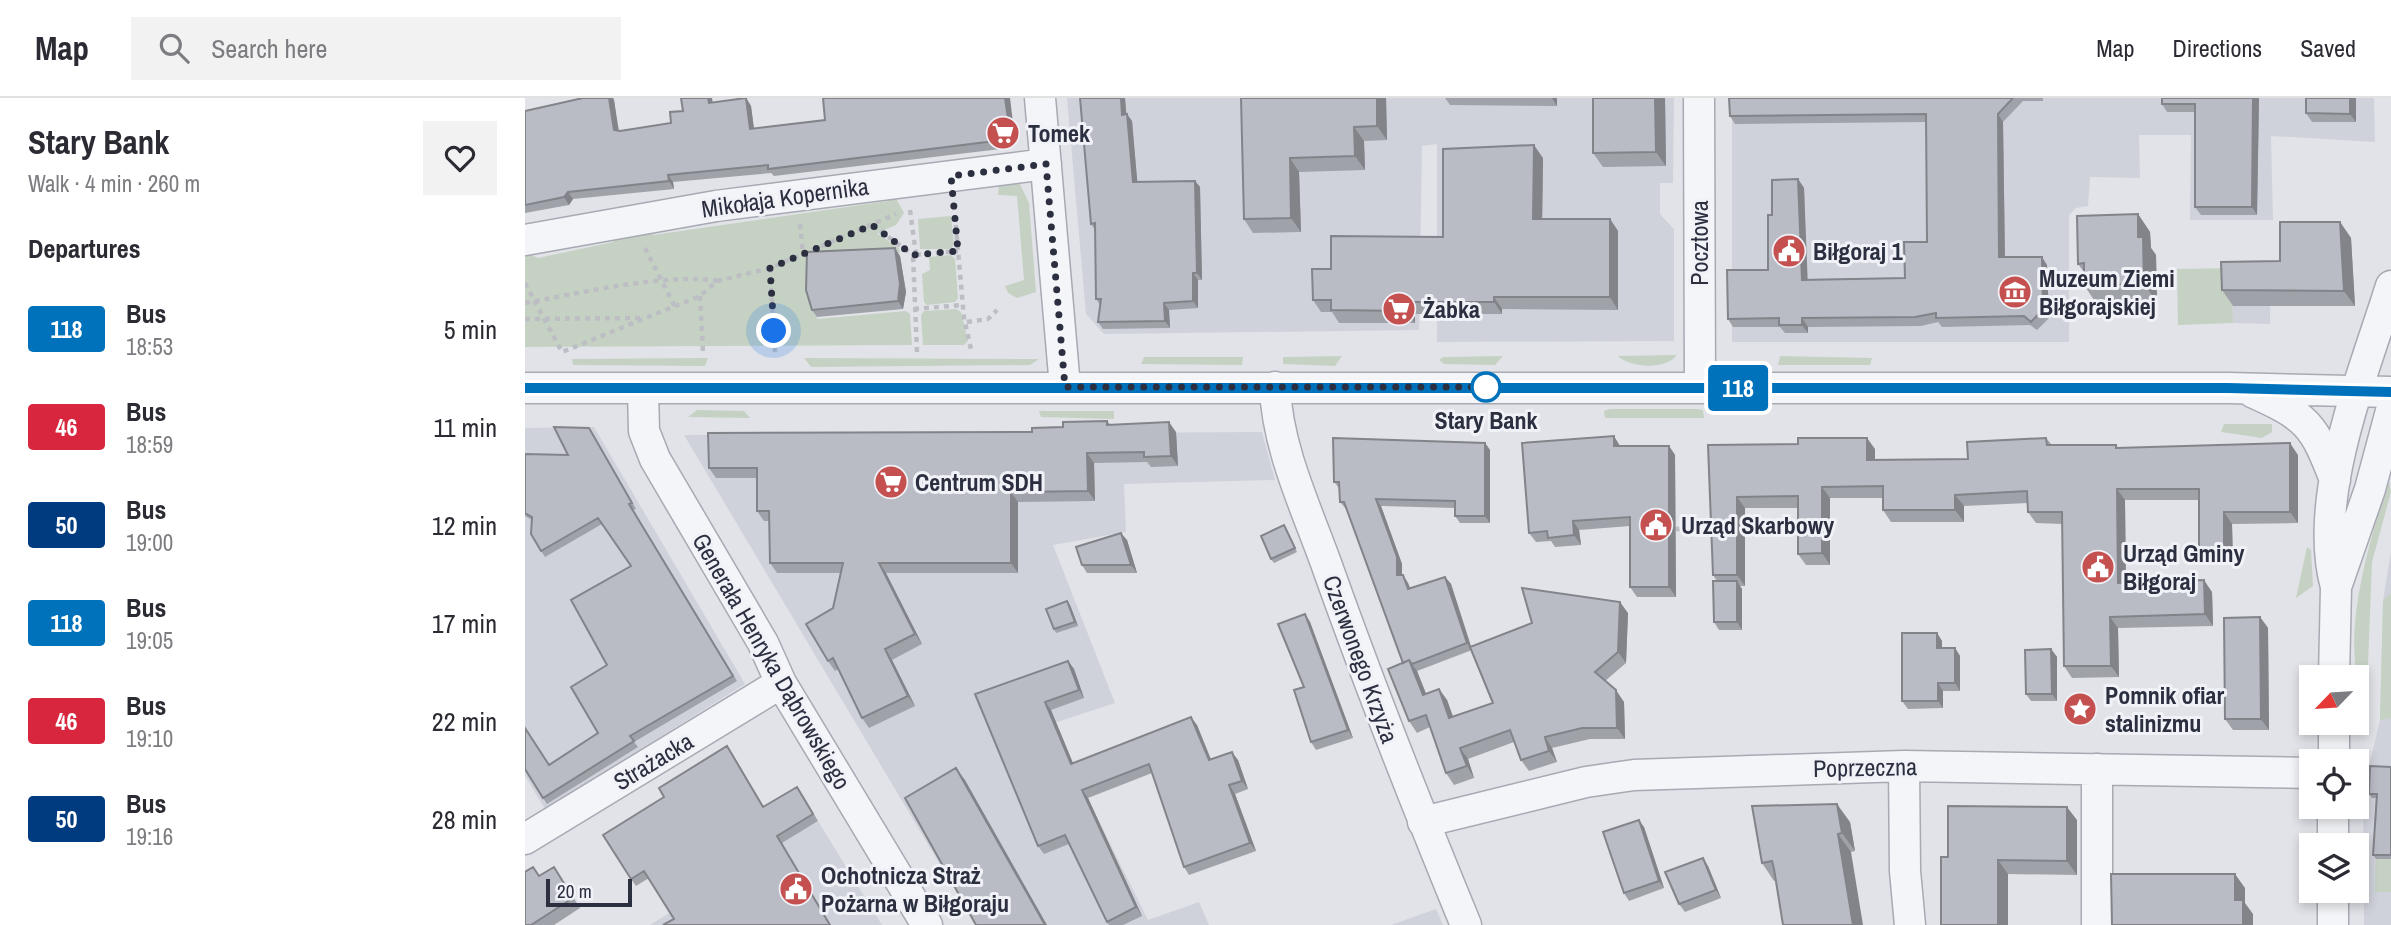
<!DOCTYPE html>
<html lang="en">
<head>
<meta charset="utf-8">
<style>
	:root { --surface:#fff; --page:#f2f2f3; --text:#2b2b33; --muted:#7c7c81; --line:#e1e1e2 }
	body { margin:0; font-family:"Archivo Narrow",sans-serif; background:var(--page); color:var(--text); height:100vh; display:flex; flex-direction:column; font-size:26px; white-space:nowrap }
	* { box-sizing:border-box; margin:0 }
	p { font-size:23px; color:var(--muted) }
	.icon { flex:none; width:38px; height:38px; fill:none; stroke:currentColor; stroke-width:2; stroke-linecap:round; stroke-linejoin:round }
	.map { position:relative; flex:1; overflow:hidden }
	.sheet { display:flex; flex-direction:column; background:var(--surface); width:525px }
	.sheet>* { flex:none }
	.badge { padding:0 14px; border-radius:5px; font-size:24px; line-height:46px }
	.needle { width:46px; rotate:245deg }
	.tools { position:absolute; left:1774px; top:567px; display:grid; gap:14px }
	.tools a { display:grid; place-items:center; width:70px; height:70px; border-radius:0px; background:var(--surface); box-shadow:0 4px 10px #0003; font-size:35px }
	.scale { position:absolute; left:21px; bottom:18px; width:86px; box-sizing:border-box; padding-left:7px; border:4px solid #2b2f40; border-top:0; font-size:19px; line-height:24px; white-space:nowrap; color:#2b2f40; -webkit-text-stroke:5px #f1f2f7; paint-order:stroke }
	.you { position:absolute; width:35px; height:35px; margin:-18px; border:5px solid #fff; border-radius:50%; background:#1a73e8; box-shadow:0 0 0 10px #1a73e833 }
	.map>.badge { position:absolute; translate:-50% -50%; box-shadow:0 0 0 4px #fff }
	h2 { padding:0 28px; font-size:26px; line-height:63px }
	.round { display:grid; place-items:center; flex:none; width:74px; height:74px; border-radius:0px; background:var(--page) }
	.head { display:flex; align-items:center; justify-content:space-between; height:119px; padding:0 28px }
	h1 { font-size:33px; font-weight:700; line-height:52px }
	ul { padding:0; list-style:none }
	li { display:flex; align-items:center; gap:21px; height:98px; padding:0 28px }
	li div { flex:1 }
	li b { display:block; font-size:26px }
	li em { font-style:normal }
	li .badge { min-width:77px; font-weight:700; text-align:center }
	header { display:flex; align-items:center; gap:42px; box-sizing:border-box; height:98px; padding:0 35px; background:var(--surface); border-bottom:2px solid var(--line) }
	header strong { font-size:33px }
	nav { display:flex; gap:38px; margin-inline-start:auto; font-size:24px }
	.search { width:490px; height:63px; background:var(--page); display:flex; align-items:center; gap:18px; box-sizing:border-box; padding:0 24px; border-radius:0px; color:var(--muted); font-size:26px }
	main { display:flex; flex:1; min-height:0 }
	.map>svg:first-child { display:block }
	.built { fill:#d0d2db }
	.green { fill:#c5d2c3 }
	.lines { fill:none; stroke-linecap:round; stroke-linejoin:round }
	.minor-casing { stroke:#a7a9b3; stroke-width:33 }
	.path { stroke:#bcbec4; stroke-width:4.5; stroke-dasharray:5 5; stroke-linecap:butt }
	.minor { stroke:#f4f5f8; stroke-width:30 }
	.wall { fill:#9fa2a9; fill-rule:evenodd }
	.shaded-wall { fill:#82848a }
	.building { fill:#b9bcc5; stroke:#82848a; stroke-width:2 }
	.line-casing { stroke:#fff; stroke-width:16 }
	.line { stroke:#0072bc; stroke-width:10 }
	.walk { stroke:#2b2f40; stroke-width:7; stroke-dasharray:0 12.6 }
	.stop-dot { fill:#fff; stroke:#0072bc; stroke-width:3.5 }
	.labels { text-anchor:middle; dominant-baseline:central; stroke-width:6; stroke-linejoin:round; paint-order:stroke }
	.poi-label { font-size:24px; font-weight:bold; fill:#2b2f40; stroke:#f1f2f7; text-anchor:start }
	.street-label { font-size:24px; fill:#2b2f40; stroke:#f1f2f7 }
	.stop-label { font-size:24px; font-weight:bold; fill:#2b2f40; stroke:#f1f2f7 }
</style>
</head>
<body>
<header>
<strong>Map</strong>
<div class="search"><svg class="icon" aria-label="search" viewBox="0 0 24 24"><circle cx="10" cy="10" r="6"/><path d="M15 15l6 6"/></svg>Search here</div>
<nav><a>Map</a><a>Directions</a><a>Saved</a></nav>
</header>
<main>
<section class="sheet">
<div class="head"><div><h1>Stary Bank</h1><p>Walk · 4 min · 260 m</p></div><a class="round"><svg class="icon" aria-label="heart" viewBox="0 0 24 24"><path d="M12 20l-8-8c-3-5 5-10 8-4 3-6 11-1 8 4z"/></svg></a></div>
<h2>Departures</h2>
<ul>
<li><span class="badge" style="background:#0072bc;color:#fff">118</span><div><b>Bus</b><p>18:53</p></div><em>5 min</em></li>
<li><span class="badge" style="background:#d7263d;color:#fff">46</span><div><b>Bus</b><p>18:59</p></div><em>11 min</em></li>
<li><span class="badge" style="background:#003b80;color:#fff">50</span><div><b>Bus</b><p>19:00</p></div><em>12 min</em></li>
<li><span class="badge" style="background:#0072bc;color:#fff">118</span><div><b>Bus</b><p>19:05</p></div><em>17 min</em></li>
<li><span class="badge" style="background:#d7263d;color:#fff">46</span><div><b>Bus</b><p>19:10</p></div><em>22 min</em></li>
<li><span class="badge" style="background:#003b80;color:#fff">50</span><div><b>Bus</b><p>19:16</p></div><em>28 min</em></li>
</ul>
</section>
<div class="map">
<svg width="1866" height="827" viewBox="0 0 1866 827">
	<rect width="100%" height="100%" fill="#e2e3e9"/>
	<path class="built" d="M542 0H1149L1148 85H1135V116L1149 131V243L912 244V46L897 48 894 232 579 236 561 216Z
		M1207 0H1849L1850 44 1746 38 1748 122H1665L1666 37H1614L1615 80 1565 79 1563 108 1551 110 1544 117V244H1207Z
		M1707 178H1745V226L1708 225Z
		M69 329 220 586 20 711 0 678V330Z
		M737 334 750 382 599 386 601 434 528 447 590 605 526 626 623 822 674 804 684 827H451L159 337Z
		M1866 453V827H1839L1838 693 1855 622 1858 503Z
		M293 723 357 827H125L242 754Z
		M911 811 918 827H866Z"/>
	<path class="green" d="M492 80 504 105 511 194 492 200 483 195 480 188 499 182 492 98 473 97 474 87Z
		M368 95 379 115 371 127 352 135 374 150 375 155 338 158 291 205 292 221 381 213 385 216 387 247 0 249V154L13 160 88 144 96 131 119 126 128 137 363 103Z
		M426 118 429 147 425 151H395L393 121Z
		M426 157 430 161 433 200 430 204 402 207 399 204 397 176 405 172 404 159Z
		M1707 170 1708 225 1653 227 1652 171Z
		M431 211 436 214 443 243 439 247H398L396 217 399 213Z
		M1152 257C1141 272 1105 270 1093 258Z
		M817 258 810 268 758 266V259Z
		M978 258 970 267 919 266 914 262 918 259Z
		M1255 258 1347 260 1345 267H1253Z
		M619 259H718L717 267 616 266Z
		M183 260 180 268 48 267 47 261Z
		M279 260 514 261 505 267 286 269Z
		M1085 311H1172L1178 312 1179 320H1080L1079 313Z
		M172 312 219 313 225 320 163 319Z
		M514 313H589V321L516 319Z
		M1699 326H1747V334L1737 340 1696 334Z
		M1864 383 1866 394 1847 464 1841 620C1830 605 1835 596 1832 579 1821 520 1845 440 1864 383Z
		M1782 449 1786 452 1788 488 1771 500Z
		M1866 495V620L1855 622 1858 503Z
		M1851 761H1866V794H1850Z"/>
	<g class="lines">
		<defs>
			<path id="minor" d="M515 0 540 289
				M1174 0 1175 290
				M0 142 191 108 521 66
				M750 289C752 350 782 412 802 468 845 589 892 708 941 827
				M0 290H1703L1866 294
				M118 291 119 333 130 361 238 545 256 585 402 827
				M1727 294C1783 319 1789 327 1810 382
				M1811 489C1786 400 1839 275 1866 188
				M1809 579 1811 489 1845 391 1866 313
				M1809 663V625
				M1379 668 1380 773 1385 827
				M1572 671V827
				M898 724 1061 684 1109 677 1379 668 1787 675
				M0 741 256 585
				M1808 747V709
				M1808 827V793"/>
		</defs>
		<use href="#minor" class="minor-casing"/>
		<path class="path" d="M429 107 439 220 446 251
			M385 112 391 156
			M275 126 278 157
			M347 127 388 157
			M120 150 150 209
			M245 170 250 254
			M0 185 37 254 175 198 192 183 245 170 371 116
			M175 198 178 254
			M0 205C50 196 145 174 192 183
			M389 211 438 207
			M0 221 117 220
			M442 224 463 221 472 212
			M392 254 388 157 433 153
			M1151 431H1188"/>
		<use href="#minor" class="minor"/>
	</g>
	<path class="wall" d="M58 0H88L89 2 93 33 146 25 158 13 188 5 221 0 226 8 229 31 490 41 484 50 249 78 246 75 148 84 149 91 48 101 44 107 0 115V11V13Z
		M600 0 601 16 607 23 612 84 670 83 675 89 677 182H673V210L644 212 645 230 578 231 573 224 575 207 571 201 570 132 566 126Z
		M716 0H861L862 42 839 43 840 72 774 74 776 134 728 135 719 121Z
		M920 0H1032V8L925 7Z
		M1140 0 1141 68 1078 69 1068 55Z
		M1204 0H1518V3H1498L1478 24 1480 159 1522 167 1524 220 1512 232 1505 227 1417 229 1413 224 1396 228 1283 229V235H1260L1255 229H1208L1203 221 1243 172 1247 117 1273 81 1279 90 1282 181 1380 180 1402 144 1401 24 1210 26 1205 18Z
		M1637 0H1734L1732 117H1676L1670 109V14H1642L1637 6Z
		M1831 0V24H1787L1781 15Z
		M1018 60 1017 121H1085L1093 133V212L977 211V216H890V225H814L807 214H796L788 202 806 171 918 139Z
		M1613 116 1625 134 1626 150 1631 157 1632 204 1571 205 1559 187V174L1553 166Z
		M1815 124 1826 140 1830 208H1708L1697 192 1755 163Z
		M375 158 381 194 378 211 292 219 287 212Z
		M582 323 585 326 651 334 653 368 626 369 622 364 569 365 570 403 493 404V475H361L397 546 367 562 390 608 344 630 337 620 313 571 310 573 303 563 308 510 316 475H252L245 465 244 423H239L232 413V380H191L184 370 507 334Z
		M68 336 111 411 108 412 212 583 109 644 113 649 22 706 18 700 24 667 73 635 82 567 106 468 77 426 20 459 16 453 7 422 0 418V356L43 357Z
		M1521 340 1527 347 1773 357V425L1707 426 1708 464 1682 465 1674 453V402H1600L1601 485 1687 494 1688 528 1593 530 1594 579 1547 580 1539 568 1537 426 1511 425 1503 414V405L1439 408V424H1366L1358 412V400H1305V467H1281L1273 456V410H1220V488H1215L1217 491V532H1194L1189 524 1192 483 1188 477 1183 347 1350 351V362L1443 361Z
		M960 345 965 352V425H935L930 418V410L856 408 877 466V477L883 485 885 490 920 479 926 486 946 548 1103 515 1101 565 1080 583 1099 604 1100 641H1065L1027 650 1032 664 1004 673 996 662 989 644 943 661 949 680 929 687 921 675 905 629 892 635 884 623 878 565 822 411H821L815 404V391L809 384ZM947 552 968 605 928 618 922 602 914 591 901 596 892 573Z
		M1095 348H1144L1150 357 1151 499H1112L1105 489V428L1054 432 1056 447 1030 449 1026 443 1011 444 1004 435Z
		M759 427 772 454 749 465 746 461Z
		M602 442 612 475H562L557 467Z
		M542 503 545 507 553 528 531 535 529 531Z
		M780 516 785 524 828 640 791 652 786 644 779 589Z
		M1735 519 1743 530 1744 632H1708L1700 621Z
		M1412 535 1417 543V550H1430L1435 558V593H1418V610L1383 611 1377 603Z
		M1526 551 1532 559V603H1506L1501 596Z
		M543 563 549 571 559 600 526 612 548 665 672 627 686 661 713 662 723 691 710 696 731 753 664 777 659 769 627 675 563 700 617 818 598 827H584L582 824 544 746 519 756 513 748 450 596Z
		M207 655 239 709 277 696 293 723 257 745 149 821 124 780 111 788 106 781 139 699Z
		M1866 669V761H1851L1848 757 1851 700H1847L1844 696Z
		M1552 722V777L1483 776 1423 759Z
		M1325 724 1330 753 1326 754 1249 783 1237 765Z
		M1119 729 1139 790 1104 803 1099 795Z
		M1183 768 1196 800 1160 814 1154 806Z
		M14 778 36 780 55 810 29 827H0Z"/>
	<path class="shaded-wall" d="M84 0H88L89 2 95 40 89 32Z
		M183 0H187L189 13 184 5Z
		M221 0 226 8 230 39 225 31Z
		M480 0H485L490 41 484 50 478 42Z
		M596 0H600L602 24 597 17Z
		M852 0H861L862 42 852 28Z
		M1027 0H1032V8Z
		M1130 0H1140L1141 68 1131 54Z
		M1728 0H1734L1732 117 1727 109Z
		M1825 0H1831V24L1825 16Z
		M602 16 607 23 613 91 608 84Z
		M1473 16 1478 24 1480 167 1474 159Z
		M829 29 839 43 840 72 830 58Z
		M1009 47 1018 60 1017 133 1008 121Z
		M765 60 774 74 776 134 766 120Z
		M143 77 148 84 149 91 144 83Z
		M1273 81 1279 90 1283 190 1277 182Z
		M670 83 675 89 677 182 672 175Z
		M43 94 48 101 44 107 39 99Z
		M1613 116 1625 134 1626 150 1631 157 1632 204 1619 186 1613 139Z
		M1085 121 1093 133V212L1085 199Z
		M1815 124 1826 140 1830 208 1819 193Z
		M370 150 375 158 381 194 378 211 373 203Z
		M1517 159 1522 167 1524 220 1518 211Z
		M668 175 673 182V210L668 203Z
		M969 199 977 211V216L969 204Z
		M881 204 890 216V225L881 213Z
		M639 205 644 212 645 230 640 223Z
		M1277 220 1283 229V235L1277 227Z
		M644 324 651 334 653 368 646 358Z
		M1089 338 1095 348H1089Z
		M1342 340 1350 351V373L1342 362Z
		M960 345 965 352V425L960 418Z
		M1765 345 1773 357V425L1765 414Z
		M1144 348 1150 357 1151 499 1144 489Z
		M562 355 569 365 570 403 563 393Z
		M1297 389 1305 400V467L1297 455Z
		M1592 391 1600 402 1601 496 1593 485Z
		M486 394 493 404V475L486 465Z
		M1430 397 1439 408V424L1430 412Z
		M1212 399 1220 410V488L1212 477Z
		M851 401 856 408 877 466V484L872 477Z
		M1699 414 1707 426 1708 464 1699 453Z
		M1048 423 1054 432 1056 447 1049 437Z
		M596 435 602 442 612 475 606 467Z
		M354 465 361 475 397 546 390 536Z
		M878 477 883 485 888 498 883 491Z
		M920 479 926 486 947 552 942 545Z
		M1679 482 1687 494 1688 528 1680 516Z
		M1212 483 1217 491V532L1212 524Z
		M542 503 545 507 553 528 550 524Z
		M1095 504 1103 515 1101 565 1093 554Z
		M780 516 785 524 828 640 823 632Z
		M1585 519 1593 530 1594 579 1586 568Z
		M1735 519 1743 530 1744 632 1736 621Z
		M1412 535 1417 543V558L1412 550Z
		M1430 550 1435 558V593L1430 585Z
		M360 551 367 562 390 608 383 598Z
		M1526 551 1532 559V603L1527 596Z
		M884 562 892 573 906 608 898 597Z
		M543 563 549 571 559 600 554 592Z
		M1413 585 1418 593V610L1413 603Z
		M914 591 922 602 932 631 924 620Z
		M1091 592 1099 604 1100 641 1092 630Z
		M520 604 526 612 552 675 546 666Z
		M666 619 672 627 689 670 684 662Z
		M1020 639 1027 650 1032 664 1024 653Z
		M935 650 943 661 949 680 942 668Z
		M707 654 713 662 723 691 717 683Z
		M431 670 440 682 522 827H520Z
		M704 687 710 696 731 753 725 745Z
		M557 692 563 700 617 818 611 809Z
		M1312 706 1325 724 1330 753 1317 735Z
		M1542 709 1552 722V777L1542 763Z
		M1114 722 1119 729 1139 790 1134 783Z
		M1313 736 1326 754 1338 827H1328Z
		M1178 760 1183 768 1196 800 1191 792Z
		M1473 762 1483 776V827H1473Z
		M1710 776 1720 790V805L1728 816V827H1718L1710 802Z"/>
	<path class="building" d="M58 0H84L89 32 95 33 146 25 145 14 158 13 156 0H183L184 5 221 0 225 31 300 22 298 0H480L485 34 478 42 243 71V67L143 77 144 83 43 94 39 99 0 107V13Z
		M555 0H596L597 17 602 16 608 84 670 83 672 175H668V203L639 205 640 223 573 224 576 201H571L570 125 566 126Z
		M716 0H852V28L829 29 830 58 765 60 766 120 719 121Z
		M1068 0H1130L1131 54 1068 55Z
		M1204 0H1488L1473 16 1474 159H1517L1518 211 1506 224 1499 218 1411 220V215L1390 219 1277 220V227H1254V220L1203 221 1202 172H1243V117H1247V82L1273 81 1277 182 1380 180 1379 144H1402L1401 16 1205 18Z
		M1637 0H1728L1727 109H1670V6H1637Z
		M1781 0H1825V16L1781 15Z
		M1009 47 1008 121H1085V199H969V204H881V213L806 212V202H788L787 171H806V138L918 139V51Z
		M1613 116V139H1618L1619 186 1559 187V165L1553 166 1552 118Z
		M1755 124H1815L1819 193 1697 192 1696 164 1755 163Z
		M370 150 375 186 373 203 287 212 281 192 282 154Z
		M582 323V327L644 324 646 358 619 359V354L562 355 563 393 486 394V465H354L390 536 360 551 383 598 337 620 308 560 303 563 281 526 308 510 318 465H245L244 413H232V370H184L183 335 507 334V330L538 329V324Z
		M29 329 64 330 107 405 104 406 208 578 105 638 109 643 18 700 0 671V630L24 667 73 635 46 589 82 567 46 502 106 468 73 420 16 453 6 436 7 419 0 415V356L43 357Z
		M1089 338V348H1144V489H1105V419L1048 423 1049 437 1023 440 1022 433 1004 435 997 345Z
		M808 340 960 345V418H930V403L851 401 872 459V477H878L883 491 920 479 942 545 887 566 884 562 878 565 819 404H815L814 384H809Z
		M1273 340H1342V362L1443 361 1442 344 1521 340 1522 347H1591V350L1765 345V414H1699V453H1674V391H1592L1593 485 1679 482 1680 516 1585 519 1586 568H1539L1537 414H1503L1502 393 1430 397V412H1358V388L1297 389V455L1273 456V398L1212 399V477H1188L1183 347 1273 346Z
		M759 427 770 450 746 461 736 438Z
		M596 435 606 467H557L551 449Z
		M1188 483H1212V524H1189Z
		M997 490 1095 504 1093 554 1070 574 1091 592 1092 630H1057L1020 639 1024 653 996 662 985 632 935 650 942 668 921 675 901 617 884 623 863 571 884 562 898 597 914 591 924 620 968 605 945 549 1007 525Z
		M542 503 550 524 529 531 521 511Z
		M780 516 823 632 786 644 769 592 779 589 753 526Z
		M1735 519 1736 621H1700L1699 520Z
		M1377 535H1412V550H1430V585H1413V603H1377Z
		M1526 551 1527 596H1501L1500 552Z
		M543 563 554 592 520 604 546 666 666 619 684 662 707 654 717 683 704 687 725 745 659 769 624 666 557 692 611 809 582 824 540 737 513 748 450 596Z
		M202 648 238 709 272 689 288 716 252 738 305 827H138L149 821 119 773 106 781 78 737 139 699 134 690Z
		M1845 668 1866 669V757H1848L1852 696H1844Z
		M431 670 520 827H451L380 700Z
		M1312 706 1317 735 1313 736 1328 827H1258L1249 771 1247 763 1237 765 1227 708Z
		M1423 708 1542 709V763L1473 762V827H1416V759H1423Z
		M1114 722 1134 783 1099 795 1078 734Z
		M1178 760 1191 792 1154 806 1140 774Z
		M8 769 14 778 29 769 48 800 6 827H0V774Z
		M1586 776H1710V802H1718V827H1587Z"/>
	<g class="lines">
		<defs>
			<path id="line" d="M0 290H1703L1866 294"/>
		</defs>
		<use href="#line" class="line-casing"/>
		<use href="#line" class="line"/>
		<path class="walk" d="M249 233 245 170 347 127 388 157 433 153 426 78 521 66 540 289H967H961"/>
	</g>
	<defs>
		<symbol id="supermarket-disc" viewBox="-11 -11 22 22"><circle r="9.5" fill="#c55050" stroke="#f1f2f7"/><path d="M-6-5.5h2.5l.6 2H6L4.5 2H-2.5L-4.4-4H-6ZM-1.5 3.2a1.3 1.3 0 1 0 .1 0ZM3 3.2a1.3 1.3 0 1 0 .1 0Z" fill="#fff"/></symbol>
		<symbol id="civic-disc" viewBox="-11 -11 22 22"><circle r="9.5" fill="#c55050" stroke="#f1f2f7"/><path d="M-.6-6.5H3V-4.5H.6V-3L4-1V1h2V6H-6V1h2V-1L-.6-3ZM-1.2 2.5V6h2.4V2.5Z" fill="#fff"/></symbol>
		<symbol id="museum-disc" viewBox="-11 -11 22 22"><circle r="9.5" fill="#c55050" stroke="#f1f2f7"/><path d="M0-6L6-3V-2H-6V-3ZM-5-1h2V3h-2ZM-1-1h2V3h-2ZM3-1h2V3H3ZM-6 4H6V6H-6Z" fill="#fff"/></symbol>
		<symbol id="sight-disc" viewBox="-11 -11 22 22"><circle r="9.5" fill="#c55050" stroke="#f1f2f7"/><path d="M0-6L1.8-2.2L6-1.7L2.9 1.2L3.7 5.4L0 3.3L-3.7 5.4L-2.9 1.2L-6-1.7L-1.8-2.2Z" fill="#fff"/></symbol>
	</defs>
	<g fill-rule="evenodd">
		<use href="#supermarket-disc" x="459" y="16" width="38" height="38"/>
		<use href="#civic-disc" x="1245" y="134" width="38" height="38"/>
		<use href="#museum-disc" x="1471" y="175" width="38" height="38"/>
		<use href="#supermarket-disc" x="855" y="192" width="38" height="38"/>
		<use href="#supermarket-disc" x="347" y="365" width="38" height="38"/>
		<use href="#civic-disc" x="1112" y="408" width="38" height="38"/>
		<use href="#civic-disc" x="1554" y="450" width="38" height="38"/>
		<use href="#sight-disc" x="1536" y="592" width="38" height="38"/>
		<use href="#civic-disc" x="252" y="772" width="38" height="38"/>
	</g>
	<circle class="stop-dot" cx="961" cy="289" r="14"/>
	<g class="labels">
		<g class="poi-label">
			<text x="503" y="35">Tomek</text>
			<text x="1288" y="153">Biłgoraj 1</text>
			<text x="1514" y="180">Muzeum Ziemi<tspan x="1514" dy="28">Biłgorajskiej</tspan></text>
			<text x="898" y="211">Żabka</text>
			<text x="390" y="384">Centrum SDH</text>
			<text x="1156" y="427">Urząd Skarbowy</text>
			<text x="1598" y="455">Urząd Gminy<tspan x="1598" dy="28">Biłgoraj</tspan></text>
			<text x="1580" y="597">Pomnik ofiar<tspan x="1580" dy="28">stalinizmu</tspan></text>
			<text x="296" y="777">Ochotnicza Straż<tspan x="296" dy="28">Pożarna w Biłgoraju</tspan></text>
		</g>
		<g class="street-label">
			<text transform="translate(260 99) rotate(-8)">Mikołaja Kopernika</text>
			<text transform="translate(1174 145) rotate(-90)">Pocztowa</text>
			<text transform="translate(836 561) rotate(70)">Czerwonego Krzyża</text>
			<text transform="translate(247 563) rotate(60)">Generała Henryka Dąbrowskiego</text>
			<text transform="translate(128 663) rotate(-31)">Strażacka</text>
			<text transform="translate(1340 669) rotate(-1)">Poprzeczna</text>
		</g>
		<g class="stop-label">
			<text x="961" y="322">Stary Bank</text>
		</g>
	</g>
</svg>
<div class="tools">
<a><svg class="needle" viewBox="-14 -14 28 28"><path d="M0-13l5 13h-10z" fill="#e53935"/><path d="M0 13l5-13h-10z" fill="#7c7c81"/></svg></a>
<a><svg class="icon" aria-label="locate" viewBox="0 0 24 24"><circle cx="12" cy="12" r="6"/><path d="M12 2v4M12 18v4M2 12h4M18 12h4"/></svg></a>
<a><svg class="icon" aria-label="layers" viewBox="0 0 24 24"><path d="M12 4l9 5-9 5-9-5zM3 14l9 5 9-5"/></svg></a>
</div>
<div class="scale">20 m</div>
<div class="you" style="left:249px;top:233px"></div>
<b class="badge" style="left:1213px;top:290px;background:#0072bc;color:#fff">118</b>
</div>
</main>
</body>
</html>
